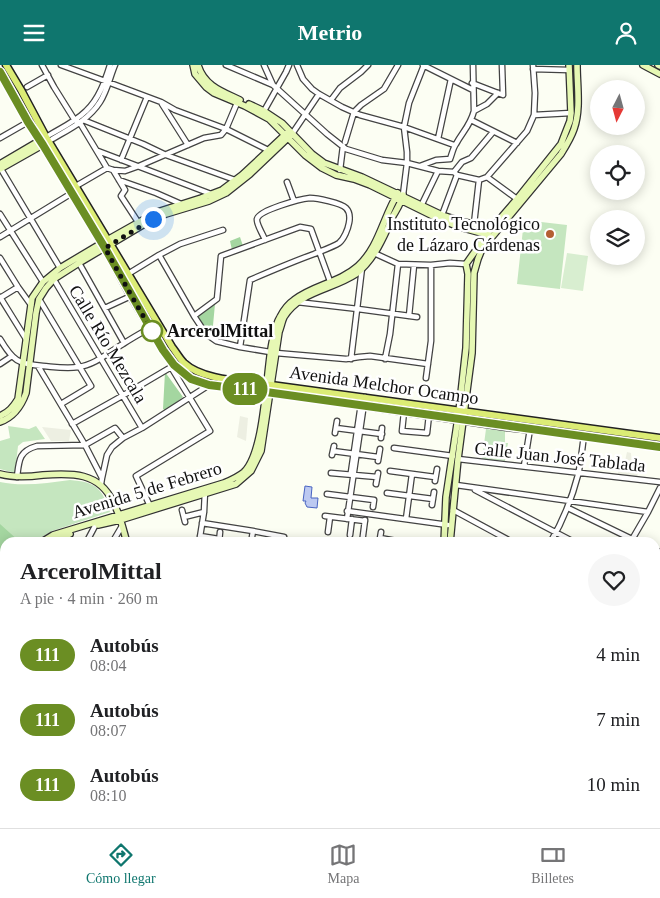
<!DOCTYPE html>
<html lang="es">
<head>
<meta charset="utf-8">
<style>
	:root { --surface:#fff; --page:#f6f6f6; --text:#202124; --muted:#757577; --line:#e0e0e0; --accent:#0f766e }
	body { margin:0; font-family:Georgia,serif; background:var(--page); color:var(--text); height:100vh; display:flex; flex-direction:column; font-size:19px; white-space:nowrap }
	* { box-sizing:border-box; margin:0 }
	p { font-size:16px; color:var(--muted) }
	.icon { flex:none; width:28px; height:28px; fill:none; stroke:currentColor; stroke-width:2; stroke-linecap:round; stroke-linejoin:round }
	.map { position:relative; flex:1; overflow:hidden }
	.panel { position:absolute; left:0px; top:472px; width:660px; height:291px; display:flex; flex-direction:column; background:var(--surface); border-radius:15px 15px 0 0; box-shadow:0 2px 12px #0003 }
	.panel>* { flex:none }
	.badge { padding:0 10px; border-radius:16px; font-size:18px; line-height:32px }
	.needle { width:32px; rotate:186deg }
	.buttons { position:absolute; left:590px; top:15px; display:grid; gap:10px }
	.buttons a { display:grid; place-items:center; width:55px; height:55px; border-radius:50%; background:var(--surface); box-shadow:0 2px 12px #0003; font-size:25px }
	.you { position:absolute; width:25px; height:25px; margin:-12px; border:4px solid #fff; border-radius:50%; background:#1a73e8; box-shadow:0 0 0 8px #1a73e833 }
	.map>.badge { position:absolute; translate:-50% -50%; box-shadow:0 0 0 2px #fff }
	.round { display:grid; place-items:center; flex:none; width:52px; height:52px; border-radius:26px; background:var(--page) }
	.summary { display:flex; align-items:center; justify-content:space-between; height:85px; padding:0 20px }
	h1 { font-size:24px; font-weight:800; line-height:38px }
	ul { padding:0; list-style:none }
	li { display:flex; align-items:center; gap:15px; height:65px; padding:0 20px }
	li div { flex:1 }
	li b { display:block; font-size:19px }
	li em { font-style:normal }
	li .badge { min-width:55px; font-weight:700; text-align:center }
	header { display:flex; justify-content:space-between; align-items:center; height:65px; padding:0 20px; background:var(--accent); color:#fff; font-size:22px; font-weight:800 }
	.tabs { display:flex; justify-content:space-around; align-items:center; height:70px; border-top:1px solid var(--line); background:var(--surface); font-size:14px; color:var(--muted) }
	.tabs a { display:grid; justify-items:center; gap:2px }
	.tabs .active { color:var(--accent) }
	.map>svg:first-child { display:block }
	.green { fill:#c5e6bf }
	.forest { fill:#a4d6a0 }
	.pitch { fill:#d8eed0 }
	.plaza { fill:#edefe2 }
	.water { fill:#bcc9f1; stroke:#4964c2 }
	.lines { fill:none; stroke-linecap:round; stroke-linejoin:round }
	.street-casing { stroke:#434343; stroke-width:7 }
	.secondary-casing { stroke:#323232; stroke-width:8 }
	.primary-casing { stroke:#212121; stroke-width:9 }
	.street { stroke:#fff; stroke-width:4.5 }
	.secondary { stroke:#e6f8b4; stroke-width:5.5 }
	.primary { stroke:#dcec75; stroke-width:6 }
	.line-casing { stroke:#fff; stroke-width:11 }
	.line { stroke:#6b8e23; stroke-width:8 }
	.walk { stroke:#101010; stroke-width:5; stroke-dasharray:0 9 }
	.poi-dot { fill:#b45e33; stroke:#fff; stroke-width:2 }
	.stop-dot { fill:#fff; stroke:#6b8e23; stroke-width:2.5 }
	.labels { text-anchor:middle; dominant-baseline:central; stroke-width:5; stroke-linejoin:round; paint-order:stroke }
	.poi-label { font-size:18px; fill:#101010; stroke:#fff; text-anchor:end }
	.stop-label { font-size:18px; font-weight:bold; fill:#101010; stroke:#fff; text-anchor:start }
	.street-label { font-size:18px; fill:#101010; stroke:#fff }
</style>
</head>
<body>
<header><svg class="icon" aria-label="menu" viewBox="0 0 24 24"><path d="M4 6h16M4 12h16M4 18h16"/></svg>Metrio<svg class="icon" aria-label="person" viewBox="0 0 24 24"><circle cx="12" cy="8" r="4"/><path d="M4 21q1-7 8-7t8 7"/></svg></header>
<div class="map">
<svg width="660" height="763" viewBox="0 0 660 763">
	<rect width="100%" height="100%" fill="#fcfef3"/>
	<path class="green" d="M524 155 567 160 560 224 517 219Z
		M8 361 29 364 36 361 45 374 23 377 18 381 15 408 0 404V376L10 373Z
		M486 364 505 366V378H508L505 396 482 394Z
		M70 415C96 417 102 423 110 447L52 466 33 477 5 478V514L0 522V417C23 422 47 418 70 415Z"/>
	<path class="forest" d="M240 172 243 181 232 185 230 176Z
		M215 239 212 271 207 266 198 251Z
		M165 307 183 332 166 346 163 344Z
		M235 331 259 333V338H246V342L234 341Z
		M0 459 20 477 5 478V501L0 509Z
		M655 751 660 752 659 763H637V760L647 762 648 759H655Z"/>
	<path class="pitch" d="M567 188 588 191 583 226 561 223Z"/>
	<path class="plaza" d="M240 351 248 353 246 376 237 372Z
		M42 362 71 365 69 376H51Z
		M627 387 631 388 632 401H639L637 413 618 409 619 401H624Z
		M655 712 660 715V736L655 735Z"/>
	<path class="water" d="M305 421 312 422 311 433H318L317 443 307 442 305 438 306 436H303Z"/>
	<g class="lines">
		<defs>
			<path id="street" d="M42 0 54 22 74 54 80 58 107 103 113 105 125 106 139 101 204 73 221 70 226 64 237 38
				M61 0 105 16 161 37 175 45 226 64 268 85
				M226 0 273 20
				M264 0 273 20 327 69 346 84 382 95 407 98 438 106 454 107 457 110 479 115 487 112 527 66 534 50 535 28 533 0
				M297 0 303 14 312 24 319 29 342 42 360 50 404 62 454 80
				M423 0 473 25
				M533 4 569 5
				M472 18 503 30 502 0
				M27 22 48 10
				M331 35 340 23 361 7 368 0
				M162 39 188 80
				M264 46 286 7 289 0
				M474 46 487 39 498 28
				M534 50 571 48
				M83 55 143 79 166 90 235 115
				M471 55 517 78
				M292 69 319 29
				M46 72C59 64 75 57 86 46 99 34 105 16 110 0
				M0 73 28 57
				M438 74 451 14
				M49 76C67 65 88 56 100 37 107 26 110 12 115 0
				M345 77 354 47 361 40 384 24 398 0
				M98 86 211 129
				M450 94C452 89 453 83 456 79 463 66 470 61 474 46L473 0
				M121 95 147 32
				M420 101 436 95 450 94
				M1 104 60 203
				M113 105 125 125 121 131 138 157
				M340 105 343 81
				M454 107 462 97 471 93 493 67
				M487 112 517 134
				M119 115 156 128 181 139
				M287 117 294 136
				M76 121 107 103
				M403 130 407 98V87L404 62 409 38 424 0
				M422 139 438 106
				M0 149 43 217
				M442 150 457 110
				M474 159 479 115
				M0 172 72 128
				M374 188 398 199 431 200 450 198 466 199
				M159 190 194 251 206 269 216 276 240 282 276 288 346 294 359 292 370 291 428 299
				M0 193 18 222 31 240
				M79 195V198L124 278
				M128 209 159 190 180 179 223 165
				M53 213 142 363
				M0 232 26 274
				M0 233 18 222
				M39 234 91 321 61 339
				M297 237 358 244 417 252
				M105 243 131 231
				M194 251 217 234 221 191 300 162 311 164 331 219
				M409 251 414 200
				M0 274C13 296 18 299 43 301 55 302 67 304 78 302 95 300 109 287 123 279 132 273 141 268 150 263
				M240 282 250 215C271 206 292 197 314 189 321 186 333 182 339 178 344 174 348 164 349 158 350 153 350 147 346 143 341 138 317 133 310 133 300 134 259 145 257 154 256 159 263 169 265 175
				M351 294 362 203
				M385 294 390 269 398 199
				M0 299 12 291
				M38 301 85 380 102 413 101 419
				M426 313 431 276V200
				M404 347 402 366 427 368 429 350
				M72 359 122 331 173 301
				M336 363 382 369
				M335 368 337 356
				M381 373 382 363
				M394 383 453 391
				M333 386 378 392
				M332 390 334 381
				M458 394C525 401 593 410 660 417
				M378 396 380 384
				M524 401 530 364
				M390 406 435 412
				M351 407 362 332
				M331 408 377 412
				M17 412C19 395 19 386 37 381L85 380 115 363 123 373
				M102 413 107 390 112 382 123 373 142 363 209 320
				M435 416 437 404
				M376 419 378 408
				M456 420 648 447
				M475 425 576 478
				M387 428 433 434
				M327 429 374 435 373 442
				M432 440 434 427
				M150 441 136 411 210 366 171 302
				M568 443 640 478
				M182 445 185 457
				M453 445 514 478
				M347 446 448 460
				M325 451 365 456
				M184 452 204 447
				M347 454 365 332
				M406 454 412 409
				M202 458 253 466 284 472
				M328 467 330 452
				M381 467 380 473 407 478
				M350 470 352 454
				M200 471 219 474
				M86 478 95 461
				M112 478 122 461
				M199 478 204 447 205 426
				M219 478 220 467
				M251 478 253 466
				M328 478V477
				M362 478 365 455
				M550 478C563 456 572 433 578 410 581 397 582 384 584 371
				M630 478 648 447 660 423
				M655 485 660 487
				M655 501 660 492
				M655 544 660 546
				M655 576 660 585
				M0 585 5 586
				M655 605 660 607
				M0 617H5
				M655 628 660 630
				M655 655 657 656 660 655
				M0 679H5
				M0 709H5
				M0 720 5 725
				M655 749 660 750
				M44 759 49 763
				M231 759 235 763
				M274 759 278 763
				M409 759 418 763
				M538 759 541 763
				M567 759 569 763
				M594 759 597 763
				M510 760 535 763
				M115 763 119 759
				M319 763 322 759
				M361 763 363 759
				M399 763 401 759
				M435 763 438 759
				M474 763 477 759
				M483 763 485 759"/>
			<path id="secondary" d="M193 0 195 9 206 22 214 28 245 41 269 54 305 90 322 103 336 110 354 114 370 120 437 153 459 162 489 170
				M198 0C204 21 223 27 240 35
				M643 0 660 9
				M658 0 660 1
				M249 39 264 46 282 58 312 89 324 98 362 112 442 150 464 157 493 164
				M0 99 44 73
				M0 104 46 78
				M0 351C9 347 13 342 18 334L31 240 32 233 43 217 60 203 102 178 157 147 201 133 222 125 242 110 289 66
				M0 357C14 352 21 342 26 328L36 248 39 234 46 223 54 214 79 198 153 154 166 149 209 136 226 128 250 109 292 69
				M0 409C14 413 28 412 43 410 72 408 99 407 113 437 120 449 123 464 127 478
				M98 460 120 455 236 419 251 406 261 386 279 267C281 262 282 256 284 252 300 226 332 225 356 209 374 195 384 172 393 151 397 144 401 138 403 130
				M40 478 53 470 224 418C231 415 238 412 244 407 265 387 266 308 272 278 274 270 275 260 280 252 283 246 288 239 294 235 313 220 339 218 358 201 379 182 383 152 398 128
				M48 478 70 469
				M444 478 446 432 459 346 466 283 468 209 466 199 491 164 517 134 561 79 570 56 571 48 569 0
				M450 478 458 394 472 288 474 208 478 194 482 184 561 89C566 81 571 73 574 64 581 44 577 21 577 0
				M0 527 5 518
				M0 539 5 531
				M53 763 58 759
				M64 763 70 759"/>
			<path id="primary" d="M6 0 21 25 46 72 172 282C176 287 179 293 184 298 203 316 245 316 271 320L660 373
				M0 7 28 57 43 79 105 183 131 231 163 285 174 300 191 314 209 320 270 327 507 362 564 368 660 382"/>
		</defs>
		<use href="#street" class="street-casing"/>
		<use href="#secondary" class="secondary-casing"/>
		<use href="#primary" class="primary-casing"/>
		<use href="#street" class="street"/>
		<use href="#secondary" class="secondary"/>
		<use href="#primary" class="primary"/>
	</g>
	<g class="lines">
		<defs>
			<path id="line" d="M0 7 28 57 43 80 105 183 152 266 163 285 174 300 191 314 209 320 266 327 660 382"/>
		</defs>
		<use href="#line" class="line-casing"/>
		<use href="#line" class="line"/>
		<path class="walk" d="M152 266 131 230 105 183 153 154"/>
	</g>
	<circle class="poi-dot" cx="550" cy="169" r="5"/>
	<circle class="stop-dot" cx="152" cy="266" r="10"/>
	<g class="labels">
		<g class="poi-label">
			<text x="540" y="159">Instituto Tecnológico<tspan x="540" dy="21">de Lázaro Cárdenas</tspan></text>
		</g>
		<g class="stop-label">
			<text x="167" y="266">ArcerolMittal</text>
		</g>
		<g class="street-label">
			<text transform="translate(108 279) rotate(59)">Calle Río Mezcala</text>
			<text transform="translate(384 320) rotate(8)">Avenida Melchor Ocampo</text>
			<text transform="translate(560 392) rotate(6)">Calle Juan José Tablada</text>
			<text transform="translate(147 425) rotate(-17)">Avenida 5 de Febrero</text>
		</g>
	</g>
</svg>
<div class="buttons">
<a><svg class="needle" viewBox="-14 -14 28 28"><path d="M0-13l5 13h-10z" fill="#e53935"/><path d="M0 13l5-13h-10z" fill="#757577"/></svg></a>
<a><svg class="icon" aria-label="locate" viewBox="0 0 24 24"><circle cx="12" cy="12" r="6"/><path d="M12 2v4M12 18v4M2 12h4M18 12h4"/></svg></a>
<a><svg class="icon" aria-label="layers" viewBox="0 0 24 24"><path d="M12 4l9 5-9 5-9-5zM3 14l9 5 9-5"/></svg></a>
</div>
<div class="you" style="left:153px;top:154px"></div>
<b class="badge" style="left:245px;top:324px;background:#6b8e23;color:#fff">111</b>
<section class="panel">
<div class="summary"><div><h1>ArcerolMittal</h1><p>A pie · 4 min · 260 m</p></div><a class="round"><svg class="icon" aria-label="heart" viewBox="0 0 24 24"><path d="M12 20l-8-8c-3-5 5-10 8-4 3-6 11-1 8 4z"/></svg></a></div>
<ul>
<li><span class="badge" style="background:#6b8e23;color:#fff">111</span><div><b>Autobús</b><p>08:04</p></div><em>4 min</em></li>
<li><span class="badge" style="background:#6b8e23;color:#fff">111</span><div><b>Autobús</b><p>08:07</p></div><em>7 min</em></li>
<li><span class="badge" style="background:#6b8e23;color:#fff">111</span><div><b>Autobús</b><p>08:10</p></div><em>10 min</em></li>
</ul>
</section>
</div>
<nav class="tabs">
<a class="active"><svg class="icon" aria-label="directions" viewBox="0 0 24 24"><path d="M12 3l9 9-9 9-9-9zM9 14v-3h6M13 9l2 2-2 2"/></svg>Cómo llegar</a>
<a><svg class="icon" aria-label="map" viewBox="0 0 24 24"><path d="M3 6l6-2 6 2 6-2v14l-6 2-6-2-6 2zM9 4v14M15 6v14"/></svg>Mapa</a>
<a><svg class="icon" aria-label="tickets" viewBox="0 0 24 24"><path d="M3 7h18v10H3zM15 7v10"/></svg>Billetes</a>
</nav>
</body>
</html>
